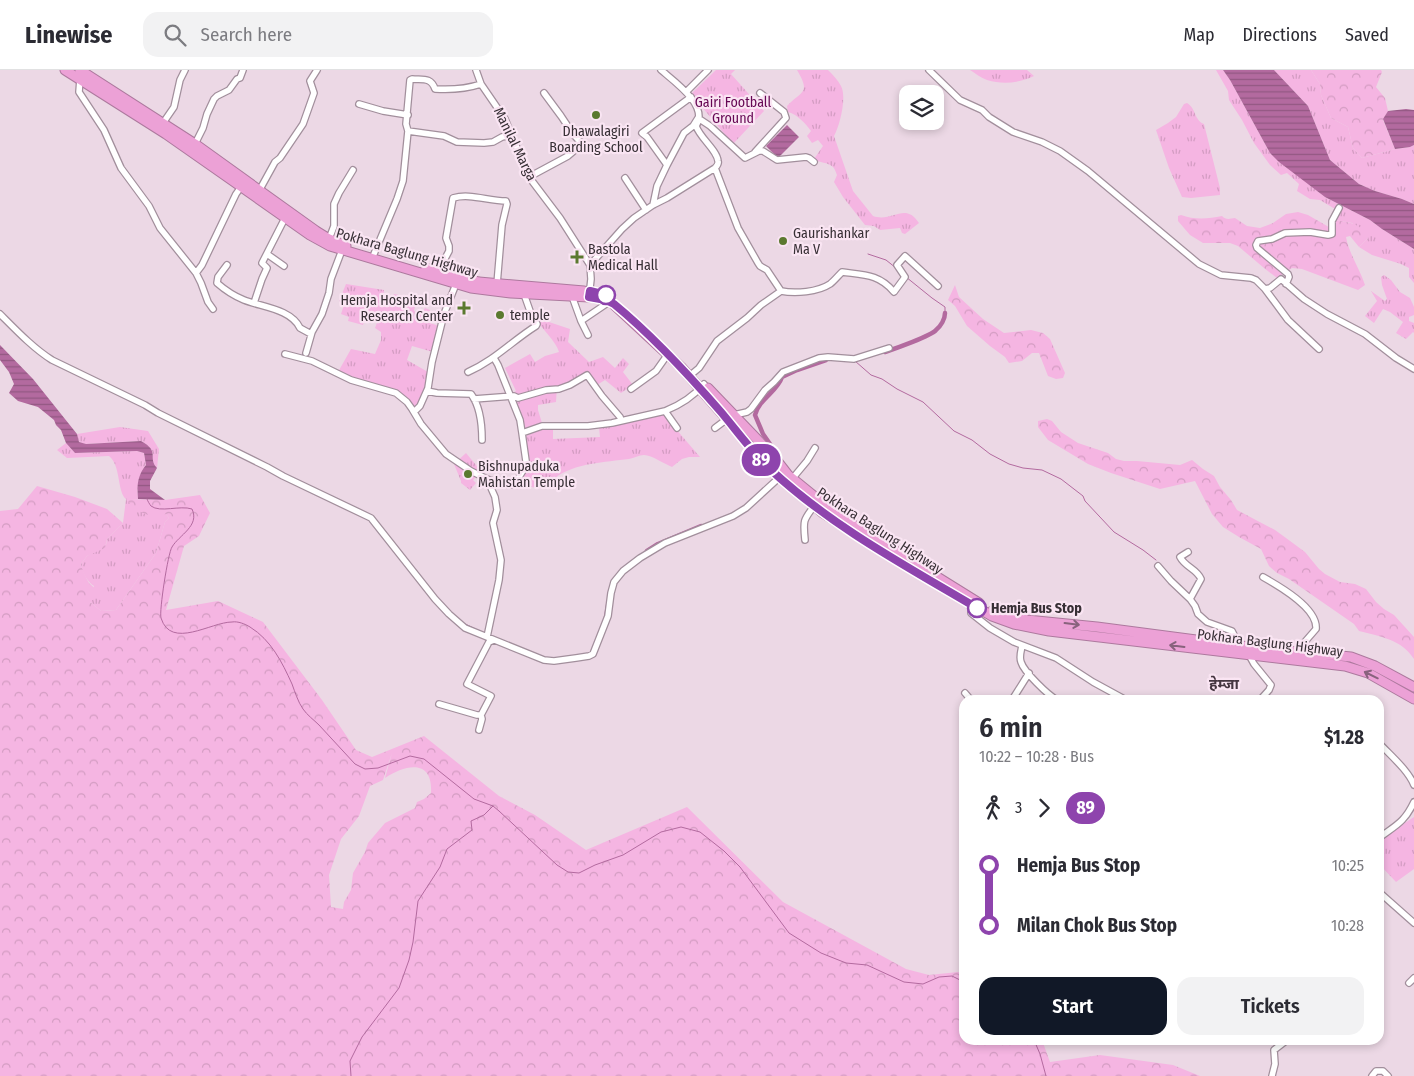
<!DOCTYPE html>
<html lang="en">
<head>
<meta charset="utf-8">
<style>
	:root { --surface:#fff; --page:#f2f2f3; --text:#2b2b33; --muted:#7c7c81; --line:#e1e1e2; --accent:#111827 }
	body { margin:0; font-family:"Fira Sans Condensed","Noto Sans Devanagari",sans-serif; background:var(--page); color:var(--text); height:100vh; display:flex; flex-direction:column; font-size:19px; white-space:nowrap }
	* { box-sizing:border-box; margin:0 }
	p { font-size:16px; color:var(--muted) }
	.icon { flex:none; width:28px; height:28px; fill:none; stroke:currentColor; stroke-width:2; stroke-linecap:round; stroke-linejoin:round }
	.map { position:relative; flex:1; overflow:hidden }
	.panel { position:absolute; left:959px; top:625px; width:425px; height:350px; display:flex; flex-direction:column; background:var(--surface); border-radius:15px; box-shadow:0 2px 8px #0003 }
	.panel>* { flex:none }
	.badge { padding:0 10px; border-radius:16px; font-size:18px; line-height:32px }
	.buttons { position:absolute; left:899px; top:15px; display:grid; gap:10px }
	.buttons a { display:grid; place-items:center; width:45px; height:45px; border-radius:10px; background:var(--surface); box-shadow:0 2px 8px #0003; font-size:25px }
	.map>.badge { position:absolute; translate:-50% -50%; box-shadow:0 0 0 2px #fff }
	.legs { display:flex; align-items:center; gap:8px; height:55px; padding:0 20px; font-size:16px }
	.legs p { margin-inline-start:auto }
	.overview { display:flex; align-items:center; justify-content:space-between; height:85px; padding:0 20px }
	h1 { font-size:28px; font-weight:600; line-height:38px }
	.cta { display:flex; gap:10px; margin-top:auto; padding:10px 20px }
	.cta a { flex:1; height:58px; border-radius:15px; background:var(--accent); color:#fff; font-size:20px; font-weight:600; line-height:58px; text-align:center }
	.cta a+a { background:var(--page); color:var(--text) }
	ul { padding:0 20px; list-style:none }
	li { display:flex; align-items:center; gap:18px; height:60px; font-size:19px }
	li i { display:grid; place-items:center; width:8px; height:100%; margin:0 6px; background:currentColor }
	li i::after { content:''; width:12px; height:12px; margin:-6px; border:4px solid; border-radius:50%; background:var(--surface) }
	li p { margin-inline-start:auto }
	li:first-child i { background:linear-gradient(#0000 50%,currentColor 0) }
	li:last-child i { background:linear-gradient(currentColor 50%,#0000 0) }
	header { display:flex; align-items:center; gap:30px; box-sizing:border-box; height:70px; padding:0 25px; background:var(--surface); border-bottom:1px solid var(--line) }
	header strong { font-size:24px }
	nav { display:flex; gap:28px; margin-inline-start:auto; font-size:18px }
	.search { width:350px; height:45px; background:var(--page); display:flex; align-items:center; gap:12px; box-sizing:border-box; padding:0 18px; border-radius:15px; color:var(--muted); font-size:19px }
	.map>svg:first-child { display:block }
	.grass { fill:url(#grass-tufts) }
	.forest { fill:url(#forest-crowns); fill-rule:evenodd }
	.water { fill:url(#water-rules) }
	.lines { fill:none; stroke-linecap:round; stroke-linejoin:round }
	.stream { stroke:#b36a9f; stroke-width:1 }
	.canal { stroke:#b36a9f; stroke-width:4.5 }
	.minor-casing { stroke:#a28f9c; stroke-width:8 }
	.highway-casing { stroke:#ad799e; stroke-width:11 }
	.minor { stroke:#fff; stroke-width:5.5 }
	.highway { stroke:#eca1d6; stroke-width:9 }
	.oneway { stroke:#88627d }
	.line-1-casing { stroke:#fff; stroke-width:11 }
	.line-1 { stroke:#8e44ad; stroke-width:8 }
	.poi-dot { fill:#5b792f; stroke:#fae5f3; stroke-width:2 }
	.stop-1-dot { fill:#fff; stroke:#8e44ad; stroke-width:2.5 }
	.labels { text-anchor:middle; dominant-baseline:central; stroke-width:4.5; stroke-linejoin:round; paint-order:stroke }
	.park-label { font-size:14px; fill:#660754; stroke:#fae5f3 }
	.poi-label { font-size:14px; fill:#372f35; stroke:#fae5f3; text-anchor:start }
	.street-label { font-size:14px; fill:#372f35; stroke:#fae5f3 }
	.stop-label { font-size:14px; font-weight:bold; fill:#372f35; stroke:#fae5f3; text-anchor:start }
	.neighbourhood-label { font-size:15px; font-weight:bold; fill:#463641; stroke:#fae5f3 }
</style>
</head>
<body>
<header>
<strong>Linewise</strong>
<div class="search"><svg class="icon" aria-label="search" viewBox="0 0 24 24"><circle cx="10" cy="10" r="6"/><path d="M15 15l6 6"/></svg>Search here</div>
<nav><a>Map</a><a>Directions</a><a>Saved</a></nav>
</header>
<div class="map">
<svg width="1414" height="1006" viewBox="0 0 1414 1006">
	<defs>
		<pattern id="grass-tufts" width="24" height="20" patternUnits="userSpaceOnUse" patternTransform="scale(1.25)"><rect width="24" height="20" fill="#f5b5e2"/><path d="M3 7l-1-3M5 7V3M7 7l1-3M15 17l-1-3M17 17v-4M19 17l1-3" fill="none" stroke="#d39cc2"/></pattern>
		<pattern id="forest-crowns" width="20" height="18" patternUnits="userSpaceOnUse" patternTransform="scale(1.25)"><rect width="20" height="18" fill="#f5b5e2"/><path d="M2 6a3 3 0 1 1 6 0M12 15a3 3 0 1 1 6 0" fill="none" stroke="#d39cc2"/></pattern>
		<pattern id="water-rules" width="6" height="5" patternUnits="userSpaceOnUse" patternTransform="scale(1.25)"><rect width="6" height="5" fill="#b36a9f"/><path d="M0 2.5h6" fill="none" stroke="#925882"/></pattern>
	</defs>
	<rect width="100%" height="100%" fill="#ecd8e5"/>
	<path class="grass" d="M716 0H735L731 4 764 41 733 74 691 24Z
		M797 0H828C833 5 838 10 841 16 847 27 840 55 834 66L853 121 873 146C892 153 905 131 919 153L905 164 902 163 900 158 880 160 874 156 865 155 843 127 834 112 837 105C836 103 835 99 833 97 828 92 819 93 814 89L823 76 818 70 812 73 807 66 811 61C805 53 798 45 788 42L787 36C802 20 811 24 797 0Z
		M970 0H1027L1034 6C1019 13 1003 15 987 10 981 8 975 3 970 0Z
		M1216 0H1223L1230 10 1270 83 1325 127 1370 150 1382 159 1414 179V213L1409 207V198L1401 194 1372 185 1359 177 1368 168 1352 153 1336 150 1335 139 1320 130 1310 129 1297 121 1299 114 1287 103 1281 105 1270 95 1254 73 1242 50 1229 30 1228 21Z
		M1274 0H1311L1320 14 1321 25 1331 48 1348 57 1353 78 1362 88 1395 79 1410 77 1414 75V134L1402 129 1375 121 1359 114 1330 90 1308 36Z
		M1187 33C1196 38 1194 50 1204 54L1220 118V125L1191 128 1182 127 1169 98 1156 60 1168 53 1176 47 1184 34Z
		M1384 205 1391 210 1400 222 1410 228 1414 237V245L1409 247V251L1414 253V263L1413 262 1406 269 1396 263 1403 252 1390 242 1383 239 1374 253 1365 246 1377 231 1371 221 1385 231 1387 229 1382 215 1381 207Z
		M346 214 384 220 383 231H391L394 224 404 226 403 233 415 236 414 241 422 243 425 238 430 240 427 252 439 256 433 282 412 276 407 290 428 302C426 313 425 330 415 338L404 327 338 302 351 279 375 284 381 270V262L375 258 378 250 366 245 363 255 348 251 349 247 341 244 344 235 339 231Z
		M534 247 570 259 568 272 589 292 603 287 615 298 623 288 629 294 623 302 633 315 621 323 605 310 597 315 586 302 565 314 557 316 556 332 538 335V340L542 353 525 360 518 349 509 325 516 321 505 298 530 284 535 292 545 286 559 282C556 271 541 258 534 247Z
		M663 344 700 387H689L682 389 672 397C664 394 652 385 644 385 639 385 634 388 629 389 606 392 574 393 555 408 551 411 547 415 544 418L530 417 519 414 526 398V366L540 360 553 358V369L600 367 599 357 615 356Z
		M120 357 148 361 159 379 157 398C147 387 161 382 141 371L85 374 79 372 77 364Z
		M66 373 75 383 137 381 144 383 146 395C138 404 137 417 138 429L126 430 166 444 169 448 165 452 156 483 116 540 101 541 90 532 94 516C88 513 81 501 81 494L87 486 106 475 107 469 123 453 126 429C117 422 121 395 109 386L67 388 57 380Z
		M466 383 481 401 473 410 476 413 470 420 461 413V411L454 394Z
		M1414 747V799L1396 812 1379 794V773L1391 762Z"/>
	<path class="forest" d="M1311 0H1381L1382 2 1376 17 1385 28 1388 41 1383 50 1395 79 1362 88 1353 78 1348 57 1331 48 1321 25 1320 14Z
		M1298 142 1308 145 1334 160 1336 150C1351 153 1361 153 1368 168L1359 177 1350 166 1346 167C1349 184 1360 199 1365 215L1358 220 1302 199 1292 198 1277 208 1264 198 1238 176 1230 173H1203L1190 165 1178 151V146L1181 145C1194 150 1208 149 1222 146 1226 150 1229 149 1235 148L1247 156 1260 158 1273 153 1286 144Z
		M955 215 959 227 983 249 1004 263 1031 260 1043 263 1050 269 1065 303 1063 308 1056 309 1048 306 1039 283H1032L1022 291 1009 293 1005 287 990 276 967 256 955 236 948 230Z
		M1047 349 1052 351 1061 362 1078 373 1108 383 1116 389 1124 391H1137L1180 395 1192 390 1203 399 1214 406 1220 417 1231 430 1237 440 1275 460 1286 468 1305 482 1319 499 1325 504 1340 512 1355 514 1366 519 1376 532 1384 539 1394 545 1414 567V589C1401 569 1381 567 1359 561L1354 554 1289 509 1277 503 1269 496 1261 479 1239 467 1223 457 1212 444 1195 411 1160 419 1111 403 1088 394 1048 370 1038 357V351Z
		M37 416 75 427 107 439 123 453 107 469 105 478 87 486 81 494C81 498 88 512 90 514 94 518 97 519 101 523L90 532 101 541 116 540 156 483 165 452 169 448 166 444C148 449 137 442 126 429L165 430 200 425 210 443 199 466 184 476 166 540 218 531 263 552 322 630 356 680 372 687 424 666 499 726 535 745 586 780 687 737 783 832 906 899 929 905 958 902 964 904V970H1042L1050 992 1100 985 1173 995 1200 1006H0V441L18 439ZM392 683 385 708C405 695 433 688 431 723L424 729 417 732 415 738 385 753 368 773 365 782 353 803 351 820 344 832 343 839 331 837 329 805 341 769 359 746 370 716 383 710Z"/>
	<path class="water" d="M1223 0H1274L1308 36 1330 90 1359 114 1375 121 1402 129 1414 134V179L1382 159 1370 150 1325 127 1279 92 1270 83 1230 10Z
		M1406 39 1414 40V75L1410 77 1395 79 1383 49 1388 41Z
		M787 55 799 67 778 88 766 76Z
		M0 275 33 309 77 364 79 372 86 374 141 371C161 382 147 387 157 398L150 411V419L165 430 138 429C137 416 137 406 146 395L144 383 137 381 75 383 66 373 61 360 56 355 54 350 38 337 18 331 9 323 14 314 9 302 0 290Z"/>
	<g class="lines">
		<path class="stream" d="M868 184 886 190 896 198
			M906 207 932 228 945 237V243
			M855 291 871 305 882 309 897 319 923 332 954 361 972 370 990 384 1009 394 1023 398 1042 400 1061 409 1083 426 1085 431 1114 462 1143 480 1156 490
			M147 429C147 430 150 435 151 436 160 443 180 435 192 439 200 456 179 465 172 477 168 483 159 541 161 548 171 580 211 552 232 552 238 551 245 554 250 557 271 570 282 592 292 614 295 622 298 632 303 639 307 645 314 650 319 655 331 668 343 681 355 694L365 699 378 698 410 686 424 689 474 729 493 736 499 741 557 795 568 802 579 803 595 795 623 785 661 762 681 757 700 762 724 781 740 797 789 863 821 883 846 893 867 895 904 912 923 914 939 907 952 906 964 912
			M604 549 607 531
			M463 553 482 562
			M1034 970 1040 984 1046 1006
			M351 1006 350 991 362 967 399 918 409 890 413 872 418 831 440 797 447 779 472 760 471 751 484 745 493 736"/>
		<path class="canal" d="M885 282C894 279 931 266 936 260 941 256 945 249 945 243
			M770 374 763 364 755 345C759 329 777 322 782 307L797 300 826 290
			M647 481 658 474 701 456"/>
		<defs>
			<path id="minor" d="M476 0 481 14 505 49 529 107 560 148 590 195 591 209 589 227
				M929 0 960 30 982 40 989 47 1013 62 1042 72 1060 81 1088 101 1199 194 1221 205 1251 208 1256 210 1265 219 1270 218 1281 209 1304 229 1327 244 1365 264 1396 288 1414 299
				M80 9 79 22 104 60 121 98 149 136 160 158 196 203 201 213 208 232 213 239
				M686 22 708 0
				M359 34 383 41 408 45
				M163 53 174 37 180 10 185 0
				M408 61 444 66 457 72 484 73 493 72 502 67 512 65
				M195 74 203 58 207 44 214 29 217 26 229 20 237 9 240 8 243 0
				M755 82 786 48 784 42 760 23
				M667 95 647 67 642 63 691 27
				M715 98 738 158 758 193 760 196 767 200 781 221C795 224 818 222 830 214 834 211 838 206 842 202 864 205 879 204 894 222L905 207 897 195 905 186 938 216
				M529 107 568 86 582 74 573 64 561 46 544 23
				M625 108 646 140
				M259 121 275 92 280 88 303 54 314 23 310 11 317 0
				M653 135 657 116 667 95 684 63 693 56 698 48 710 56 745 88 759 81H763L777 90 806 87 809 88 814 92
				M329 169 334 156V134L339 123 353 100
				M267 184 284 196
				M374 184 397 129 403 111 408 61 406 54 410 10 412 9C423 10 431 7 435 19 451 20 466 19 481 14
				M227 195 218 207 217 213C225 220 234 226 244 230 262 237 291 239 300 258L311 264
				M590 195 622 159 634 148 653 135 667 128 715 98C717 96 719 94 718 91 717 80 700 68 696 56 709 36 675 12 661 0
				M439 202 441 196 449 181V176L446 168 453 128C470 123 488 131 506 131L507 134 502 155 497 214
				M196 203 202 195 236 124 241 117
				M1286 214 1289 207 1288 204 1257 178 1256 175 1258 171 1272 169 1285 163 1310 162 1328 165 1332 164V151L1339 138
				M1265 219 1288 250 1319 279
				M575 226 573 229 581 251 588 265
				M254 233 262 209 267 198 262 193 285 148
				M0 244C16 260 33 278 52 290L145 335 158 343 267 397 283 406 371 448 435 529 449 544 465 558 544 590 554 591 576 588 589 586 593 584 608 546 611 523 614 512 623 501 640 488 665 473 733 446 746 438 782 405
				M581 251 609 232
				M306 283 312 262 322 244 329 223 331 209 342 180
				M285 284 312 291 351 310 396 323 407 332 412 339 421 354 446 384 471 401 487 409 495 427 497 440 493 453 501 490 499 510 487 567
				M494 288 498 295 520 350 522 363
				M468 302C495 290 512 271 536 256L537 254 530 241 524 224
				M693 303 699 298 717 271 747 248 761 235 781 221
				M631 319 656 301 668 284
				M427 321 437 323 471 324C480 336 482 355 482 370
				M474 329 514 326 518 328 546 320 559 319 570 315 587 305 602 326 620 347 621 351
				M665 341C680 335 693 327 704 314
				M414 342 420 336 428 318 432 292 444 244 456 214
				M734 345 747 342 751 339 765 320 774 312 783 302 819 288 828 287 854 289 889 278
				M715 358 727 349
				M487 409 505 415H514L524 399 526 391 522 363 542 356H588L612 353 665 341 677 358
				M792 409 807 391 815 378
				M805 470C803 451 803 450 815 435
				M1188 482 1180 487C1185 497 1197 499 1201 509L1190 529 1195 536 1198 544 1207 552 1232 561 1239 575
				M1158 496 1171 511 1190 529
				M1263 507C1279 516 1318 538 1316 559L1296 582
				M972 534 971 543 990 558 1014 572 1056 588 1093 612 1126 630
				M1022 576C1021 581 1019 587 1021 592 1024 602 1048 625 1057 630
				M1249 585 1254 594 1271 615 1269 620 1260 630
				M965 623 971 630
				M1012 630 1029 603
				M439 634 477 645H481
				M479 660 482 649 481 645 491 626 467 614 489 572 494 570
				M1379 673C1390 685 1408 700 1414 715
				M1379 768C1396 755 1404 753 1414 732
				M1379 822 1414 853
				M1409 913 1414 908
				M1272 1006 1275 994 1274 980 1287 970
				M1372 1006 1376 1001H1383L1388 1006"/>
			<path id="highway" d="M65 0 166 64 310 165 330 176 471 218 511 223 589 227 604 229 611 232 681 297 734 357 763 392 823 443 885 483 992 546 1014 554 1049 561 1345 596 1368 603 1414 629
				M80 0 195 74 316 161 329 169 346 176
				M426 198 479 212 584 221
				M708 318 774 387 788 405 836 444 979 533
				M993 540 1007 546 1027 550 1097 557 1257 578 1351 587 1375 596 1414 617"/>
		</defs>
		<use href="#minor" class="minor-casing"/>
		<use href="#highway" class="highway-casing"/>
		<use href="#minor" class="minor"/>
		<use href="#highway" class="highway"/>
	</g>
	<defs><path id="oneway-shaft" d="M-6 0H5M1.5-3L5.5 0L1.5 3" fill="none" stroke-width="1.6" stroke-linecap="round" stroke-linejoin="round" transform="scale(1.25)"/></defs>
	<g class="oneway">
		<use href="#oneway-shaft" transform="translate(1072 554) rotate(7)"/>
		<use href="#oneway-shaft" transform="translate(1177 576) rotate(-173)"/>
		<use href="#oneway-shaft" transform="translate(1371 605) rotate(-154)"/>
	</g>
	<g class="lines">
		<defs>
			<path id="line-1" d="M606 225 590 221 589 227 606 230 614 234C653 266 688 304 721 342 737 361 752 382 770 399 831 456 906 496 977 538"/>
		</defs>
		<use href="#line-1" class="line-1-casing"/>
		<use href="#line-1" class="line-1"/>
	</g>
	<g class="poi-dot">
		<circle cx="596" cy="45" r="5"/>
		<circle cx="783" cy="171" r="5"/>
		<path d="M574.5 179.5h5v5h5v5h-5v5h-5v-5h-5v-5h5z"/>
		<path d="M461.5 230.5h5v5h5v5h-5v5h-5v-5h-5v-5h5z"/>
		<circle cx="500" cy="245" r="5"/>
		<circle cx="468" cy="404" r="5"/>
	</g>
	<g class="stop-1-dot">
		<circle cx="606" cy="225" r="9"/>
		<circle cx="977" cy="538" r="9"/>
	</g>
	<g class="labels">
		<g class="park-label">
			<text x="733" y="32">Gairi Football<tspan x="733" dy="16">Ground</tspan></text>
		</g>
		<g class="poi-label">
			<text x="596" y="61" text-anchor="middle">Dhawalagiri<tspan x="596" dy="16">Boarding School</tspan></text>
			<text x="793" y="163">Gaurishankar<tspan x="793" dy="16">Ma V</tspan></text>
			<text x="588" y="179">Bastola<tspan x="588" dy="16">Medical Hall</tspan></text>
			<text x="453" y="230" text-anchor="end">Hemja Hospital and<tspan x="453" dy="16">Research Center</tspan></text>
			<text x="510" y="245">temple</text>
			<text x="478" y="396">Bishnupaduka<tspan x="478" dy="16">Mahistan Temple</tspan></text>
		</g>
		<g class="street-label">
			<text transform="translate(515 74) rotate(64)">Manilal Marga</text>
			<text transform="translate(407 183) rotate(16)">Pokhara Baglung Highway</text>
			<text transform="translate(880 461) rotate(33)">Pokhara Baglung Highway</text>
			<text transform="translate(1270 573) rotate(7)">Pokhara Baglung Highway</text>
		</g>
		<g class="stop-label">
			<text x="991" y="538">Hemja Bus Stop</text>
		</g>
		<g class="neighbourhood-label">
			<text x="1224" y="614">हेम्जा</text>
		</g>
	</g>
</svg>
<div class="buttons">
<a><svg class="icon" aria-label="layers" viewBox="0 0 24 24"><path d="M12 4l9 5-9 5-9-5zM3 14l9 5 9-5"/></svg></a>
</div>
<b class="badge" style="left:761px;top:390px;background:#8e44ad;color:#fff">89</b>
<section class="panel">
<div class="overview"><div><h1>6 min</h1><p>10:22 – 10:28 · Bus</p></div><b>$1.28</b></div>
<div class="legs"><svg class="icon" aria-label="walk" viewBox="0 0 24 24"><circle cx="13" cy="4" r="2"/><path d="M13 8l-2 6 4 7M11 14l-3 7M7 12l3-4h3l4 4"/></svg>3<svg class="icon" aria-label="forward" viewBox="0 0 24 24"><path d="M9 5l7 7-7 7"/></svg><b class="badge" style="background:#8e44ad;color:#fff">89</b></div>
<ul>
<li><i style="color:#8e44ad"></i><b>Hemja Bus Stop</b><p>10:25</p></li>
<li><i style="color:#8e44ad"></i><b>Milan Chok Bus Stop</b><p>10:28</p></li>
</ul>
<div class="cta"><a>Start</a><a>Tickets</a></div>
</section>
</div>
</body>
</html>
